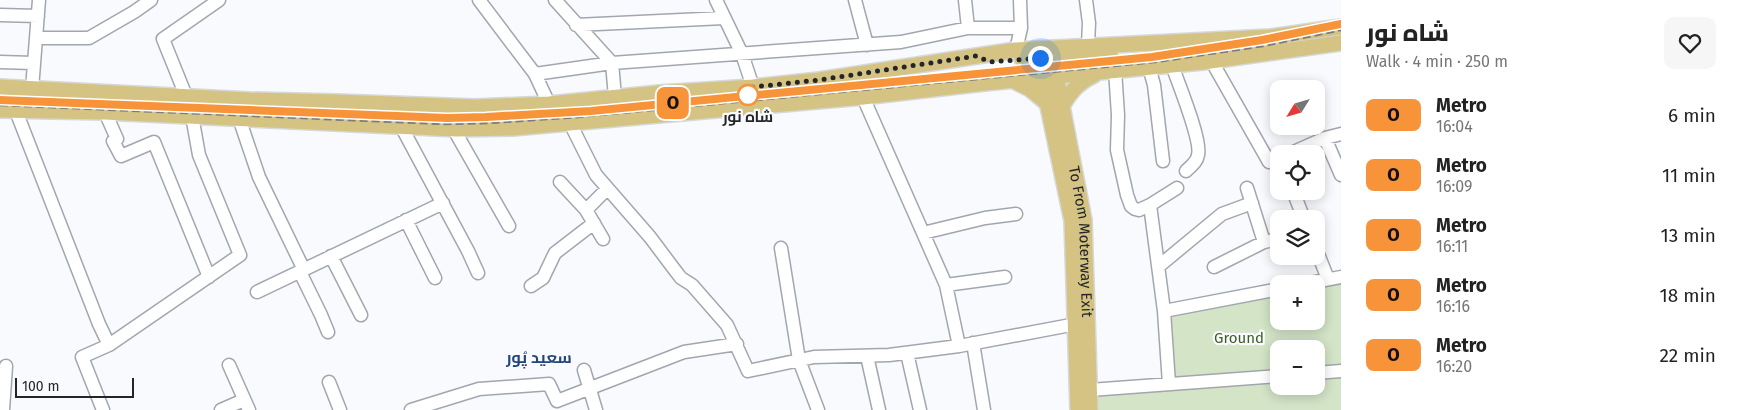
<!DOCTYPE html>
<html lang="en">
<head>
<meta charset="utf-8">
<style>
	:root { --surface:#fff; --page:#f6f6f6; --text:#222; --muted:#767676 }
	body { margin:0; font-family:"Fira Sans",Cairo,sans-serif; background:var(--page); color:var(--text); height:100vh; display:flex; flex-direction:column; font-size:19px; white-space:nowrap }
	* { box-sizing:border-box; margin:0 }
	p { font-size:16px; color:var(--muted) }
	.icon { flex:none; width:28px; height:28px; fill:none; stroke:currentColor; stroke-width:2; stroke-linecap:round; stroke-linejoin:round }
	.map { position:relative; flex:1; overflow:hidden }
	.drawer { display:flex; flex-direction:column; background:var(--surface); width:400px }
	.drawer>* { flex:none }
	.badge { padding:0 10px; border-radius:8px; font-size:18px; line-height:32px }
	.needle { width:32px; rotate:233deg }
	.buttons { position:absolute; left:1270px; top:80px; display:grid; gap:10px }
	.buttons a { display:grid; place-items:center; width:55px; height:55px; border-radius:10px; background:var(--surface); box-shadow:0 2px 12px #0003; font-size:25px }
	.scale { position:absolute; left:15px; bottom:12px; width:119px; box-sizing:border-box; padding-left:5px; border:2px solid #232528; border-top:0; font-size:14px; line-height:18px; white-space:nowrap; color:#232528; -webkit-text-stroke:4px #f8fafe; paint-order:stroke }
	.you { position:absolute; width:25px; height:25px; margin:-12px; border:4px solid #fff; border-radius:50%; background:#1a73e8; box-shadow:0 0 0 8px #1a73e833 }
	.map>.badge { position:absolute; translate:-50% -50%; box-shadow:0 0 0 2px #fff }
	.round { display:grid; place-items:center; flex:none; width:52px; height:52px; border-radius:10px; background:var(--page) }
	.head { display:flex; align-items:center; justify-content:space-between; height:85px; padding:0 25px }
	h1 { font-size:24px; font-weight:800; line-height:38px }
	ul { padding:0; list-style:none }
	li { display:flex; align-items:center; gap:15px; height:60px; padding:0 25px }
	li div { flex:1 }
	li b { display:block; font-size:19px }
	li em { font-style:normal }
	li .badge { min-width:55px; font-weight:700; text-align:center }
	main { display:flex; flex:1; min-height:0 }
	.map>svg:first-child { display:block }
	.green { fill:#d3e4c7; fill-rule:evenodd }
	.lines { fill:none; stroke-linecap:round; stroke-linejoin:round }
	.minor-casing { stroke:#a2a6ae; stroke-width:15 }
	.major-casing { stroke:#d7d8d8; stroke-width:18 }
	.minor { stroke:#fff; stroke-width:12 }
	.major { stroke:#d4c382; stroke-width:15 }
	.rail { stroke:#797b7e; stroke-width:2.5; stroke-dasharray:8 4; stroke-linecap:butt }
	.line-casing { stroke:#fff; stroke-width:11 }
	.line { stroke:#f7943a; stroke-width:8 }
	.walk { stroke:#232528; stroke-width:5; stroke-dasharray:0 9 }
	.stop-dot { fill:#fff; stroke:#f7943a; stroke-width:2.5 }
	.labels { text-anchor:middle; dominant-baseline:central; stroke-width:4.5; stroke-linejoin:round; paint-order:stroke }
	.stop-label { font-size:15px; font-weight:bold; fill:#232528; stroke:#f8fafe }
	.street-label { font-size:15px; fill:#232528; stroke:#f8fafe }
	.park-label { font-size:15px; fill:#3e5c25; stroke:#f8fafe }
	.neighbourhood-label { font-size:16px; font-weight:bold; fill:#23457b; stroke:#f8fafe }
</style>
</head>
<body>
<main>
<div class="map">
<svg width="1341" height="410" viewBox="0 0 1341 410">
	<rect width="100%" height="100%" fill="#f8fafe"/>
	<path class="green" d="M1341 277V410H1090V390L1169 384 1164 311 1279 289V321H1316V284ZM1279 349H1316V386H1279Z"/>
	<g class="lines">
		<defs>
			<path id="minor" d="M479 0 535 74 549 104
				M555 0 612 63 615 97
				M716 0 742 54 753 87
				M855 0 867 45
				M965 0 968 28
				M1086 0 1089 23 1088 45
				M0 15 38 16
				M576 25 724 18
				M37 38H89L134 12 151 0
				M1016 50 1021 28 1020 0
				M1211 60 1269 162
				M0 62 33 63
				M1172 65C1178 83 1202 140 1198 155 1197 162 1191 166 1186 171
				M1149 67 1154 85 1163 161
				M1115 70 1118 115 1117 150 1127 195 1131 206 1135 209 1139 210 1150 205
				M535 74 612 63 901 42 968 28H1021
				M32 89 39 0
				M186 96 163 39 219 0
				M863 97 946 285 959 346
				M16 111 99 324 109 345
				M105 112 117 139 113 141 121 156 154 142 209 277
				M239 118 259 177 304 270
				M570 123 596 175 650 237 674 269 681 278 692 285 727 325 748 371 814 357 889 355 959 346 1076 324
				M401 126 468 251 478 273
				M453 128 509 226
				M1325 138 1341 175
				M1289 154 1325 138 1341 134
				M560 182 586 210 603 239
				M1247 188 1264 242
				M1293 191 1304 219
				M586 210 607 189
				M406 220 435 278
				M923 233 985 218 1016 214
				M781 248 799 360 818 410
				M1316 249 1328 279
				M331 256 361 315
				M1159 266 1222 214 1252 203
				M1214 267 1264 242 1279 239
				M300 272 321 315 328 332
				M1304 284 1341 277
				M946 285 1005 277
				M531 286 543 278 555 253 594 223
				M257 292 443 203
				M1164 311 1279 289
				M973 343 984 410
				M907 353 920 410
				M867 356 879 410
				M229 365 249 410
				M584 370 596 410
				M1316 373 1341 371
				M329 382 340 410
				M1169 384 1164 311 1150 205 1177 188
				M1090 390 1279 376
				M3 410 6 366
				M103 410 82 357 109 345 240 255 199 155 192 116
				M221 410 244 400
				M411 410 479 389 549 384 557 401 684 352 737 344"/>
			<g id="major">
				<path id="s1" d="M1022 59 1038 58 1045 62 1056 76 1062 106 1084 220 1090 410"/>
				<path d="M1012 80 1030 89 1048 104"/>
				<path d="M0 87 250 100 337 102 475 107 549 104 659 93 753 87 819 80 1016 50 1270 37 1341 27"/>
				<path d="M1062 106C1071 91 1079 82 1094 75"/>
				<path d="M0 110 105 112 457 129 513 128 863 97 985 83 1203 62 1341 43"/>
				<path d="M1078 410 1072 221 1042 78C1052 55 1088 56 1110 53"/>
			</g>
		</defs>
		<use href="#minor" class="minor-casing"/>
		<use href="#major" class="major-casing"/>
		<use href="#minor" class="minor"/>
		<use href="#major" class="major"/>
		<path class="rail" d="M0 105 443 124 489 123 578 117 1155 62 1263 46 1341 30"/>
	</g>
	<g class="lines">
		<defs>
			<path id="line" d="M0 100 447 118 486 117 591 111 1152 57 1262 40 1341 24"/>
		</defs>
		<use href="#line" class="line-casing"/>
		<use href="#line" class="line"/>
		<path class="walk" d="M748 95 753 87 819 80 976 56 990 62 1040 58"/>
	</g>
	<circle class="stop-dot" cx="748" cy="95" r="10"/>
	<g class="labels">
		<g class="stop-label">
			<text x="748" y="117">شاہ نور</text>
		</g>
		<g class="street-label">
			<text stroke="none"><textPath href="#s1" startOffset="210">To From Moterway Exit</textPath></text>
		</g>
		<g class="park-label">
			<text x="1239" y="338">Ground</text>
		</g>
		<g class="neighbourhood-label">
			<text x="539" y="357">سعید پُور</text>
		</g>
	</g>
</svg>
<div class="buttons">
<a><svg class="needle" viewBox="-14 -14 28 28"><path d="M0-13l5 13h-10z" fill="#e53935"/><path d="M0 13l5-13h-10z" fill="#767676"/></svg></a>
<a><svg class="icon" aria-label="locate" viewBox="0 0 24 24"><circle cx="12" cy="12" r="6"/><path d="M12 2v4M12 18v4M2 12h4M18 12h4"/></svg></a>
<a><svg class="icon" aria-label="layers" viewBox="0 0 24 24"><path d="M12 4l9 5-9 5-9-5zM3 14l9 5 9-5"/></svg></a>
<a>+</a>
<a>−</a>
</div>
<div class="scale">100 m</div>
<div class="you" style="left:1040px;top:58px"></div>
<b class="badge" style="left:673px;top:103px;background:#f7943a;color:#111">O</b>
</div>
<section class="drawer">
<div class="head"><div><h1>شاہ نور</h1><p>Walk · 4 min · 250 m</p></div><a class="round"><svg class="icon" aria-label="heart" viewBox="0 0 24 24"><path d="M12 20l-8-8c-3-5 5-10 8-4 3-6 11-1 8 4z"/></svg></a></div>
<ul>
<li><span class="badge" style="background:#f7943a;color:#111">O</span><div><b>Metro</b><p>16:04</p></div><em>6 min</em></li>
<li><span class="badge" style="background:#f7943a;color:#111">O</span><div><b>Metro</b><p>16:09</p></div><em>11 min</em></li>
<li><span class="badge" style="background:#f7943a;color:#111">O</span><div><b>Metro</b><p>16:11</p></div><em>13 min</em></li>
<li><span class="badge" style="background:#f7943a;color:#111">O</span><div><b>Metro</b><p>16:16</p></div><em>18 min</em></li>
<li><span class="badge" style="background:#f7943a;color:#111">O</span><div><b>Metro</b><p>16:20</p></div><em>22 min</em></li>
</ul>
</section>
</main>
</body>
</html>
